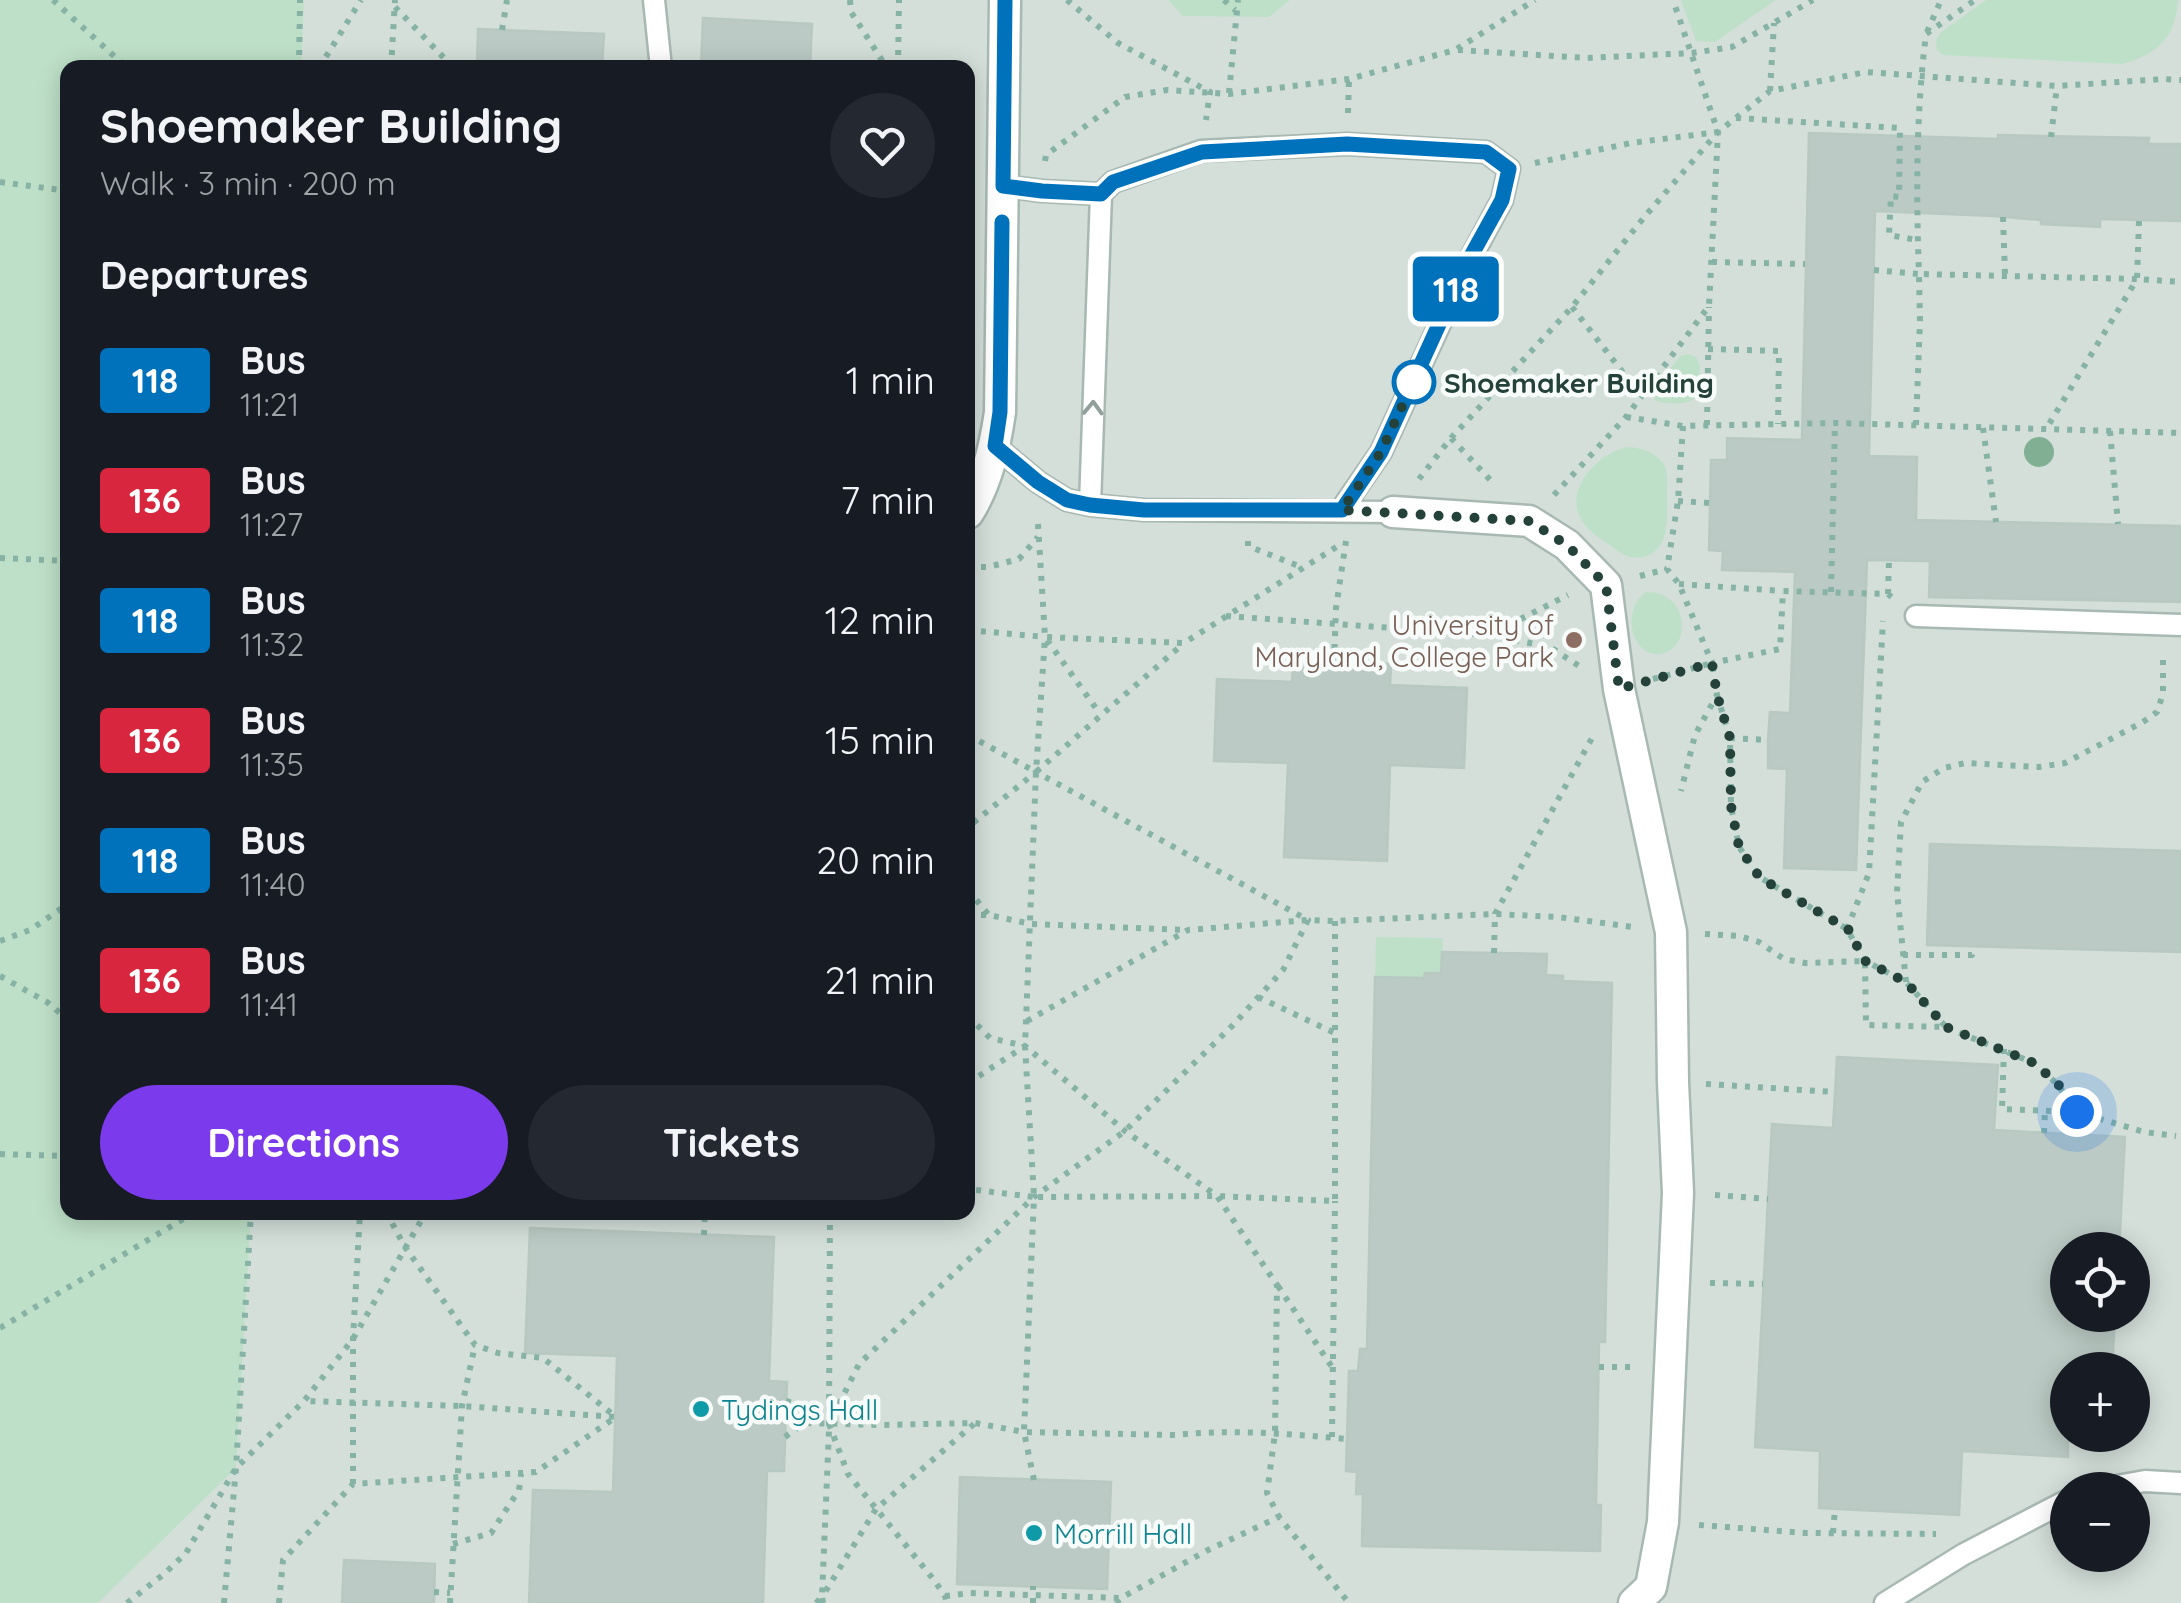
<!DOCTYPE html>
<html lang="en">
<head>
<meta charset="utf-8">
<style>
	:root { --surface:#171b24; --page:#242831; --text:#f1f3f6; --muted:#9ea1a6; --accent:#7c3aed }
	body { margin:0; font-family:Quicksand,sans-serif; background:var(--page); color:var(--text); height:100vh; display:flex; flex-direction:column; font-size:38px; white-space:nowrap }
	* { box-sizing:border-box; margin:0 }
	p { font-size:32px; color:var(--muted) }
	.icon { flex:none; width:55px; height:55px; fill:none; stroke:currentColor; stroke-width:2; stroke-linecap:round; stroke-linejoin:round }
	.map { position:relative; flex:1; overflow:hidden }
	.details { position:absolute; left:60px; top:60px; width:915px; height:1160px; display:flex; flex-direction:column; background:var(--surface); border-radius:20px; box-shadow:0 5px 25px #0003 }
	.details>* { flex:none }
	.badge { padding:0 20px; border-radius:8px; font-size:35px; line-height:65px }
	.tools { position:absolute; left:2050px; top:1232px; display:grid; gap:20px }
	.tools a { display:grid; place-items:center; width:100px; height:100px; border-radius:50%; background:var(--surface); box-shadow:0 5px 25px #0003; font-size:50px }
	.you { position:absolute; width:50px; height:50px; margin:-25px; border:8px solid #fff; border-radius:50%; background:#1a73e8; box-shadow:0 0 0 15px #1a73e833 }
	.map>.badge { position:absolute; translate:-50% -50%; box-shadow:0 0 0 5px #fff }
	h2 { padding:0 40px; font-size:38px; line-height:90px }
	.round { display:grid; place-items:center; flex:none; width:105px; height:105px; border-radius:52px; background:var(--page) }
	.summary { display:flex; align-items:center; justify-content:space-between; height:170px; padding:0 40px }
	h1 { font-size:48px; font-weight:800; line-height:75px }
	.button { display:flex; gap:20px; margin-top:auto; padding:20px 40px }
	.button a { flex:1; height:115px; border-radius:60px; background:var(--accent); color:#fff; font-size:40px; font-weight:800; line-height:115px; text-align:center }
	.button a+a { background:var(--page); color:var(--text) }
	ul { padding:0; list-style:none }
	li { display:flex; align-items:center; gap:30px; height:120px; padding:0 40px }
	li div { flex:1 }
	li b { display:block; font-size:38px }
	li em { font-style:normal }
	li .badge { min-width:110px; font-weight:700; text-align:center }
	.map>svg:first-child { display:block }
	.built { fill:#d4dfda; fill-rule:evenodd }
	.green { fill:#bfe0c8 }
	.building { fill:#bbcac4; stroke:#b8c9c2; stroke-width:2.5 }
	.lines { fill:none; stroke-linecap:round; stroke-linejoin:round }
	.lane-casing { stroke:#a8b8b2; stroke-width:25 }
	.street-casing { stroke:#a8b8b2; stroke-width:35 }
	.path { stroke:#86b3a5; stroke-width:6; stroke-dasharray:5 8; stroke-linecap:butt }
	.lane { stroke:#fff; stroke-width:20 }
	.street { stroke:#fff; stroke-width:30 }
	.tree { fill:#80af93 }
	.oneway { stroke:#92a09c }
	.line-casing { stroke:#fff; stroke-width:22 }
	.line { stroke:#0072bc; stroke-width:15 }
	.walk { stroke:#24423a; stroke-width:10; stroke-dasharray:0 18 }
	.stop-dot { fill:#fff; stroke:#0072bc; stroke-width:5 }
	.education-dot { fill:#8d6e63; stroke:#f7fbf9; stroke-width:4 }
	.culture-dot { fill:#0f9aa8; stroke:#f7fbf9; stroke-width:4 }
	.labels { text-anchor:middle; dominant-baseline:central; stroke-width:9; stroke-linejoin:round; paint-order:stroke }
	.stop-label { font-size:28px; font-weight:bold; fill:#24423a; stroke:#f7fbf9; text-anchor:start }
	.education-label { font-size:28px; fill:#785e54; stroke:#f7fbf9; text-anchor:end }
	.culture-label { font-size:28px; fill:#0d838f; stroke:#f7fbf9; text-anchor:start }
</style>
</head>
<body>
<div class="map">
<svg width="2181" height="1603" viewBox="0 0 2181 1603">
	<rect width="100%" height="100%" fill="#e6efeb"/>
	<path class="built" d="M0 0H2181V1603H0ZM68 68H968V1212H68ZM2068 1250H2132V1315H2068ZM2068 1370H2132V1435H2068ZM2068 1490H2132V1555H2068Z"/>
	<path class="green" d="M0 0H304L301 67 68 68V1212L251 1213 236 1468 98 1603H0Z
		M1168 0H1290L1269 17 1183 16Z
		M1681 0H1776L1715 42 1696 41Z
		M1986 0H2178C2176 37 2157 55 2122 64L1943 55 1937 50 1936 40 1940 33Z
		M1688 354 1696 357 1700 366 1697 397C1686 406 1668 404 1655 401L1653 392 1680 356Z
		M1629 447C1641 448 1655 452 1663 463 1669 472 1667 484 1667 494 1667 515 1671 546 1647 556 1633 561 1622 555 1611 546 1601 539 1588 531 1582 521 1562 490 1599 451 1629 447Z
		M1646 592C1689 591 1693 648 1661 654 1633 659 1619 611 1646 592Z
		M1376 937 1443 938 1441 973H1425L1424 978 1375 977Z"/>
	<path class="building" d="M703 18 812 24 810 68H701Z
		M478 29 604 34 602 68H477Z
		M1809 133 1998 139V135L2149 138 2148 144H2181V221L2100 219V227L2041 224V220L1994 216 1875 211 1869 456 1917 457 1916 520 2181 526V602L1929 597 1930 561 1867 560 1856 870 1784 868 1787 769 1768 768V740L1770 712 1790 713 1795 572 1722 570 1723 551 1709 550 1711 460H1727V438L1802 440Z
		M1293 661 1391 664 1390 685 1467 688 1464 768 1390 765 1387 861 1284 857 1288 763 1214 761 1217 679 1292 682Z
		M1930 844 2181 851V952L1927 945Z
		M1442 952 1547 954 1546 975 1563 976V981L1612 983 1605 1342H1599L1596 1505H1601L1600 1551 1362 1546 1363 1494H1356L1357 1472 1346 1471 1349 1371H1358L1360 1349H1367L1375 977 1424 978 1425 973H1441Z
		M1837 1057 1998 1065 1994 1130 2125 1137 2119 1250H2068V1315H2115L2112 1370H2068V1457L1962 1451 1959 1515 1819 1508 1820 1451 1755 1447 1772 1124 1833 1128Z
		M530 1228 774 1237 769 1381 787 1382 784 1471H767L763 1603H529L533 1490 613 1492 617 1356 525 1353Z
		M960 1477 1111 1482 1107 1589 957 1584Z
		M344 1560 435 1564 434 1603H342Z"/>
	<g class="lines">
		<defs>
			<path id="lane" d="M654 0 661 68
				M1003 186 1042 191 1101 194
				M995 446 1038 482 1067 500 1090 505 1144 510 1393 512
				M1090 505 1101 194 1113 182 1201 151 1347 144 1486 152 1509 169 1502 200 1467 265 1381 452 1341 510
				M1916 616 2181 625
				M2094 1490 2145 1481 2181 1483
				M1885 1603 1964 1554 2068 1500"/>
			<path id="street" d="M1393 512 1529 521 1567 545 1606 585 1619 689 1671 932 1673 1082 1678 1193 1663 1522 1651 1587 1634 1603
				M968 513C987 483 995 447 1000 412L1005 0"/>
		</defs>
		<use href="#lane" class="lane-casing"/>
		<use href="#street" class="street-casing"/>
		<path class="path" d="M53 0 127 68
			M850 0 851 12 887 68
			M1067 0 1118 43 1210 92 1206 120
			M1224 0 1235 10
			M395 7 446 60V68
			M502 30 507 0
			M1927 32 1941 0
			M1458 50 1586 58 1692 53 1732 47 1813 0
			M299 68 300 0
			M319 68 361 0
			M391 68 395 0
			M898 68 899 0
			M1770 91 1774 23
			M1229 93 1238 0
			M1348 113 1349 79
			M1736 118 1900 128 1899 197 1891 196 1889 235 1917 240
			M2051 137 2057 86
			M1045 161 1046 155 1125 97 1167 90 1229 94 1349 79 1455 50 1535 0
			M1535 163 1631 143 1718 132
			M0 182 68 191
			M2003 217 2005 275
			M2139 221 2137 279 2181 282
			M1712 262 1805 264
			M1874 270 1919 274C1916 194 1916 113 1926 34L1975 0
			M1572 307 1642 397
			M1708 349 1779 351 1778 424
			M1626 417 1683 426 1835 423 2181 433
			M1707 425 1709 307
			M1916 425 1920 321 1919 274 2137 279 2046 429
			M1683 426 1678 501 1667 569 1679 584 1712 663 1780 649 1783 591 1888 594 1894 599
			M1983 428 1996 522
			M2110 431 2118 524
			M1451 438 1494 484
			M1419 479 1451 438 1572 307 1646 215 1718 132 1673 0
			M1554 495 1626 417 1709 306 1718 132 1770 91 1866 72 2057 86 2164 79 2181 80
			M1678 501 1710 503
			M1038 524 1045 637 1100 714
			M1248 541V546L1301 567
			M0 558 68 561
			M968 567H988L1019 559 1038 537
			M1640 576 1667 569
			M1679 584 1783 591
			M1831 592 1835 423
			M1888 594 1889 560
			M1226 616 1489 635 1568 595
			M968 630 1045 637
			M1489 635 1550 647 1579 666
			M1334 662 1336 608 1346 541
			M1653 679 1712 663 1717 695 1695 735 1681 791
			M1717 695 1730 738 1731 806 1739 847 1761 878 1847 929 1865 961 1906 982 1945 1026
			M968 735 1036 772 1183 644
			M1730 738 1768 740
			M968 890 988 914
			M968 915H989L1031 924 1186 930
			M1335 921V1201L1217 1196 1034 1197 1025 1046 1036 772 1045 637 1184 643 1341 544
			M1847 929 1869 873 1883 621
			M1705 934 1739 936 1759 942 1784 959 1805 963 1865 961 1866 1025 1945 1027 2034 1063 2057 1084 2077 1112 2144 1132 2176 1136
			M0 941 30 930 68 904
			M1494 953 1495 914 1592 738
			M1903 955H1972L1973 947
			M0 976 47 1002 68 1020
			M1906 982 1897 892 1901 822 1922 782 1944 768 1965 763 2039 767 2065 763 2143 722 2157 712 2163 694V653
			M1258 997 1337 1034
			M968 1016 990 1038 1025 1046 1125 1131 1217 1196 1277 1285 1275 1433 1267 1493 1279 1517
			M1027 1021 1188 930 1308 920 1335 921 1495 914 1558 917 1633 927
			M2004 1049 2002 1109 2076 1112
			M968 1083 1025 1046
			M1706 1084 1835 1092
			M2044 1133 2045 1111
			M0 1154 68 1156
			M1715 1195 1768 1199
			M386 1212 405 1247 475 1345 498 1353 543 1358 616 1417
			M830 1212 829 1424 859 1364 1034 1197 1125 1131 1233 1025 1283 970 1308 920 1036 772 968 827
			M704 1235 705 1212
			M1710 1283 1763 1284
			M1278 1286 1332 1367
			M0 1328 195 1212
			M1599 1367H1634
			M786 1401 800 1405 804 1423
			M829 1424 848 1474 934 1580 945 1596 947 1603
			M785 1437 804 1423 881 1425 975 1423 1024 1432 1034 1197 968 1189
			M1332 1437 1335 1201
			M1034 1480 1024 1432 1175 1435C1232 1429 1290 1434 1347 1439
			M353 1484V1339L360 1212
			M1699 1525 1806 1533 1936 1534
			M1833 1533 1835 1509
			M453 1544 491 1533 519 1490 521 1474
			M434 1592 450 1593
			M945 1596 970 1593 1120 1598
			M127 1603 164 1574 186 1553 236 1468 304 1401 353 1339 426 1212
			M224 1603 236 1468 251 1212
			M279 1603 283 1560 353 1484 536 1472 616 1417 462 1406 304 1401
			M450 1603 462 1406 475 1345
			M816 1603 822 1597 829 1430
			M823 1603 822 1597 876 1509 974 1424
			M1033 1603V1586
			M1116 1603 1121 1598 1208 1550 1279 1517 1349 1603"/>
		<use href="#lane" class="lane"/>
		<use href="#street" class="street"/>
	</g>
	<circle class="tree" cx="2039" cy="452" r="15"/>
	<defs><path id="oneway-chevron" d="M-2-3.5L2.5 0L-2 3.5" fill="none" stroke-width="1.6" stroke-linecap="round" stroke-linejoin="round" transform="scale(2.5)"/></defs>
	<use class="oneway" href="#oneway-chevron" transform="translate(1093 408) rotate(-88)"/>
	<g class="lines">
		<defs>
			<path id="line" d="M1002 222 1000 412 995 446 1038 482 1067 500 1090 505 1144 510H1342L1381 452 1466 265 1502 200 1509 169 1486 152 1347 144 1202 152 1113 182 1101 194 1042 191 1003 186 1005 0"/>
		</defs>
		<use href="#line" class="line-casing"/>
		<use href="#line" class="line"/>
		<path class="walk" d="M1414 382 1419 370 1381 452 1342 510 1529 521 1567 545 1606 585 1619 689 1712 663 1717 695 1730 738 1731 806 1739 847 1760 878 1848 929 1865 961 1906 982 1946 1027 2034 1063 2058 1084 2077 1112"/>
	</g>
	<circle class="stop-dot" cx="1414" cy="382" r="20"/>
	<circle class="education-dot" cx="1574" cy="640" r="10"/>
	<g class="culture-dot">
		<circle cx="701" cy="1409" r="10"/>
		<circle cx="1034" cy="1533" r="10"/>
	</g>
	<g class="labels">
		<g class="stop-label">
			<text x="1444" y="382">Shoemaker Building</text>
		</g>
		<g class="education-label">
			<text x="1554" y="624">University of<tspan x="1554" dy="32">Maryland, College Park</tspan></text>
		</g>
		<g class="culture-label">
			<text x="721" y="1409">Tydings Hall</text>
			<text x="1054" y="1533">Morrill Hall</text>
		</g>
	</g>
</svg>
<div class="tools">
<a><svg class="icon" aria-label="locate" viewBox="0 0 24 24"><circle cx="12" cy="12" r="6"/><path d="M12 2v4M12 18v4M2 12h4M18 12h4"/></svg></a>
<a>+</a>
<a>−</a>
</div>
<div class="you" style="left:2077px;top:1112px"></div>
<b class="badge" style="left:1456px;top:289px;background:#0072bc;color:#fff">118</b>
<section class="details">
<div class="summary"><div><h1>Shoemaker Building</h1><p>Walk · 3 min · 200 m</p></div><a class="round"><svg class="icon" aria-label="heart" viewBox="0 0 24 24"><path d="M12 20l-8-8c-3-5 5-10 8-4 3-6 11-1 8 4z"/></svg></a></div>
<h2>Departures</h2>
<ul>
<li><span class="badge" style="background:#0072bc;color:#fff">118</span><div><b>Bus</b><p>11:21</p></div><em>1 min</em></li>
<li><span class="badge" style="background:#d7263d;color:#fff">136</span><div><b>Bus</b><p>11:27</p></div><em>7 min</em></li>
<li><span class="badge" style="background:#0072bc;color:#fff">118</span><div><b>Bus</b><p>11:32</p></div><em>12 min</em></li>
<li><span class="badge" style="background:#d7263d;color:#fff">136</span><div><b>Bus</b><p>11:35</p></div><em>15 min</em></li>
<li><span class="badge" style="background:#0072bc;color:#fff">118</span><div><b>Bus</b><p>11:40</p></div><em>20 min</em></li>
<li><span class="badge" style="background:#d7263d;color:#fff">136</span><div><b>Bus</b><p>11:41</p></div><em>21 min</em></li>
</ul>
<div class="button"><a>Directions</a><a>Tickets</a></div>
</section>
</div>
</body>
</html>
